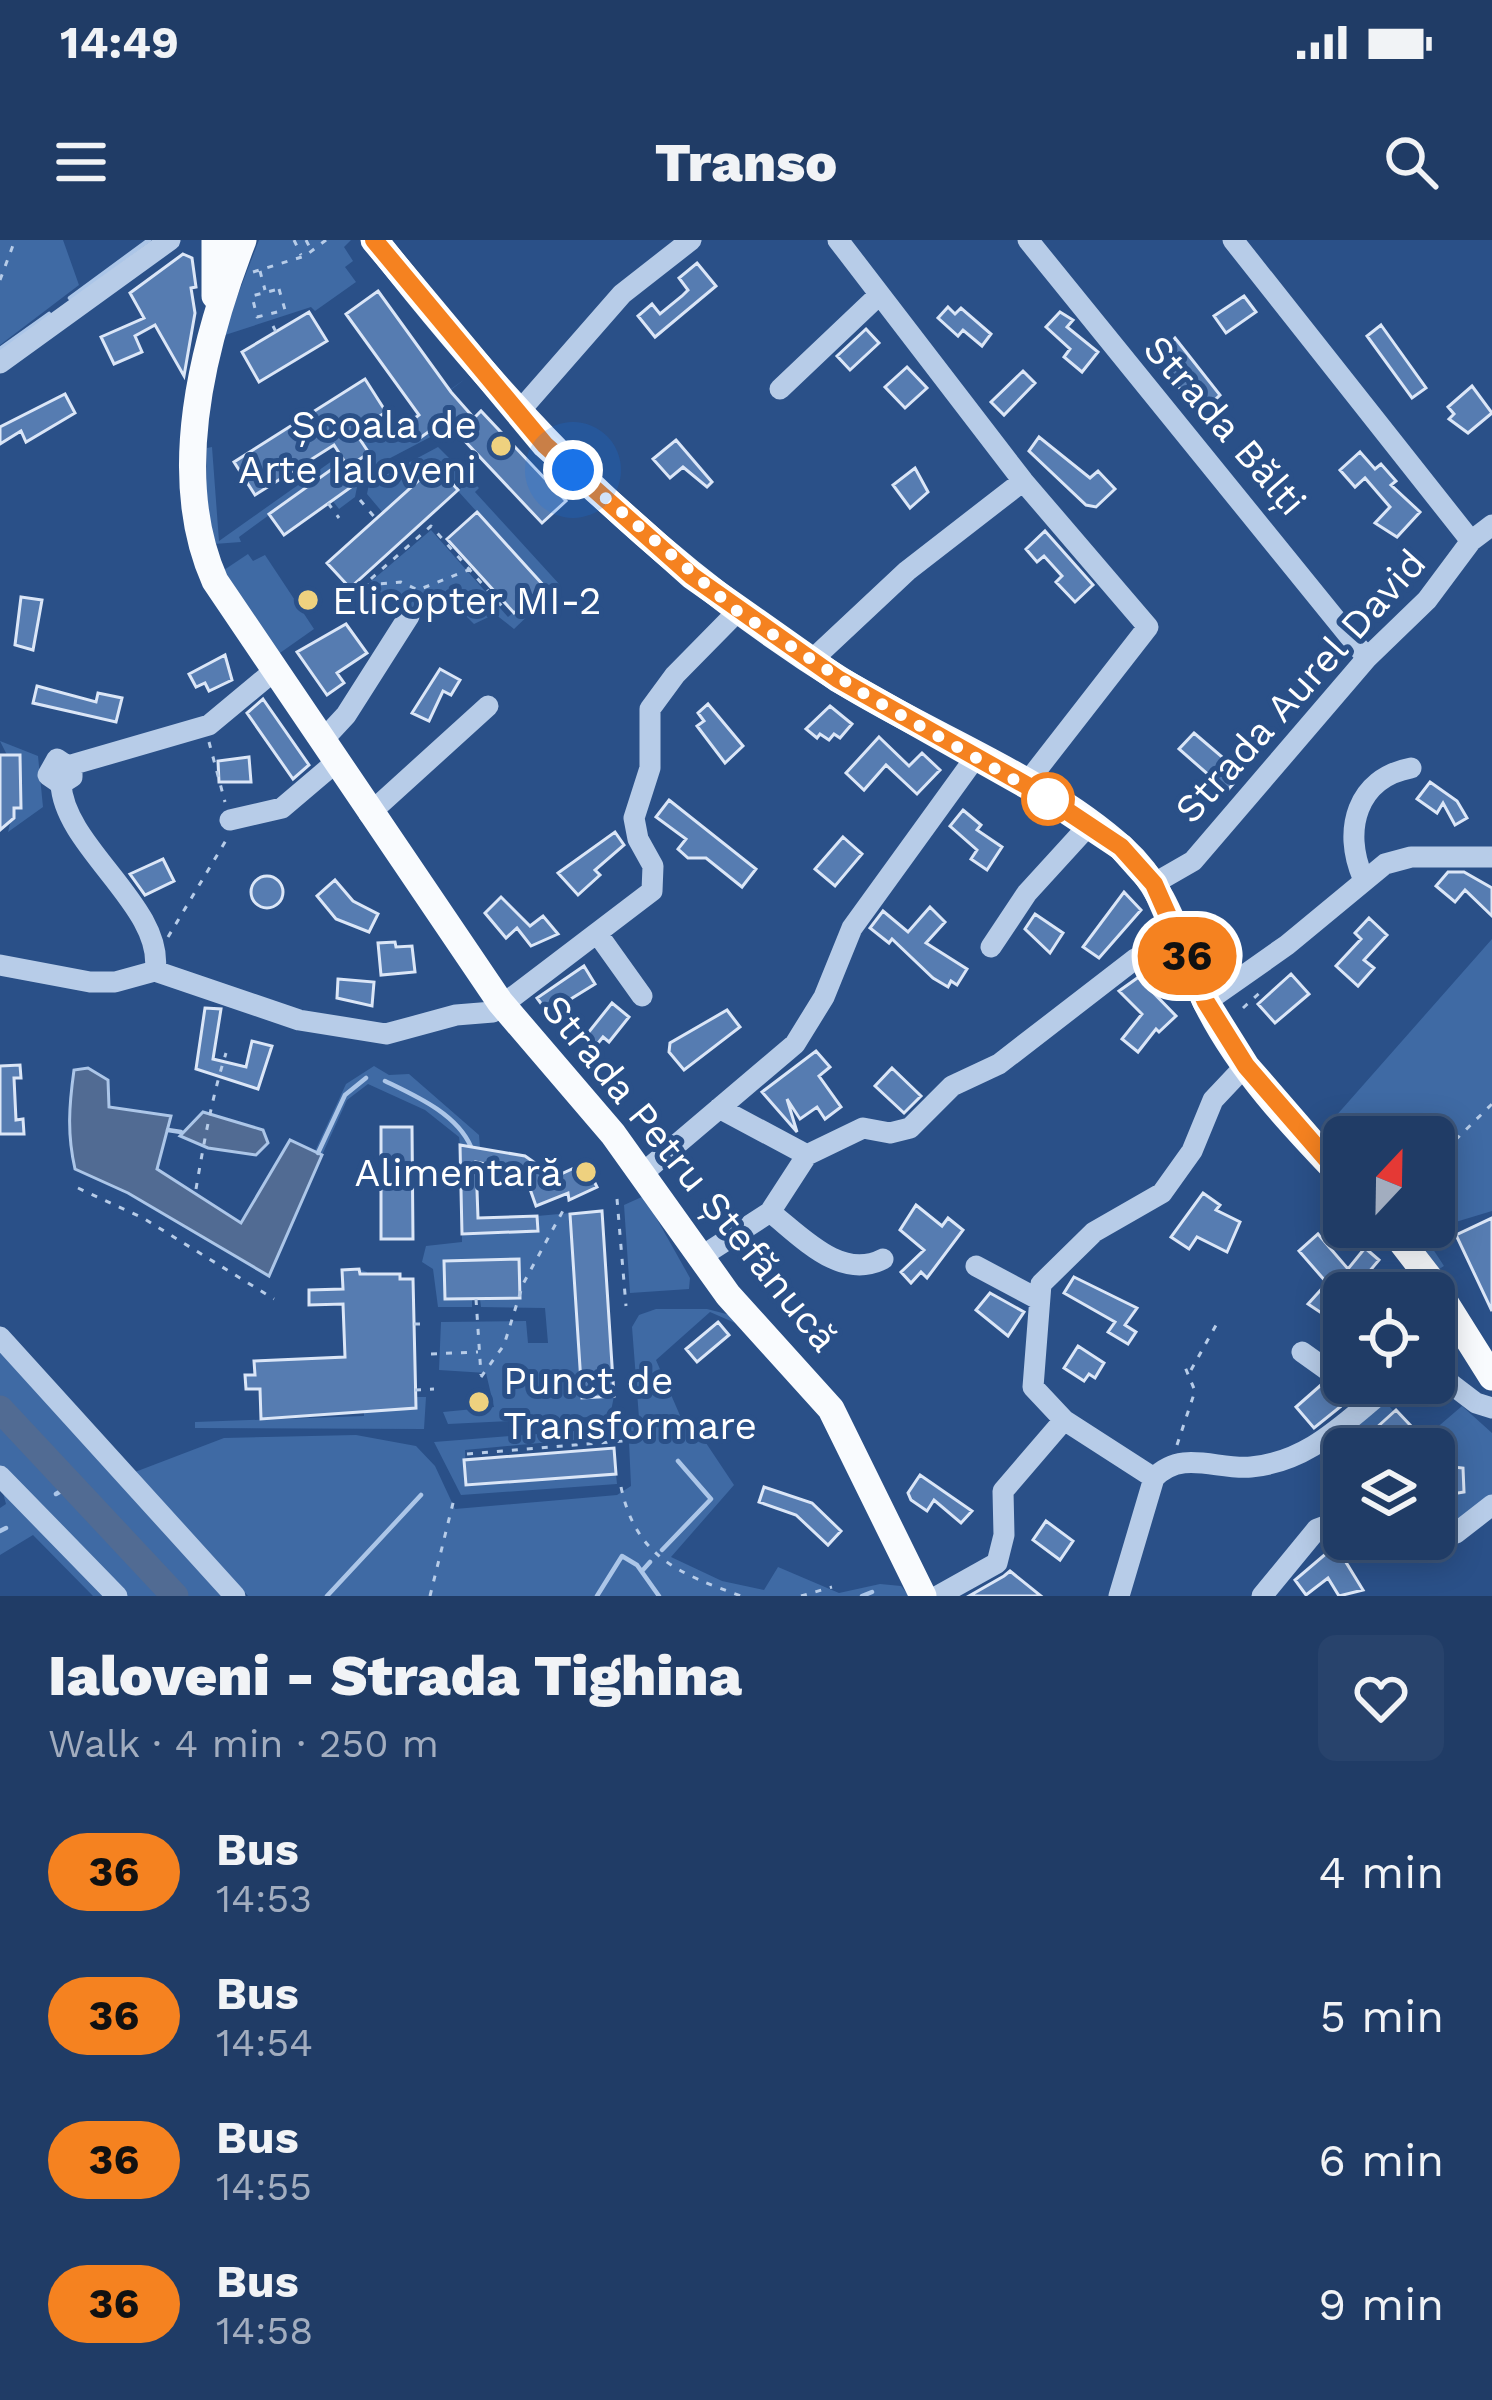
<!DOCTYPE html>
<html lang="en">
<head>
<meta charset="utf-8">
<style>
	:root { --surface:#203c66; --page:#28436c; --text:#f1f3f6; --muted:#a2adbf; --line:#3d567a }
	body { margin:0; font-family:"Work Sans",sans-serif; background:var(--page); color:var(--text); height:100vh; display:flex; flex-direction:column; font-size:45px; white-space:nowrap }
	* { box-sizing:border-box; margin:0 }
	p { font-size:39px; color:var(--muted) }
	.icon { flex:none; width:66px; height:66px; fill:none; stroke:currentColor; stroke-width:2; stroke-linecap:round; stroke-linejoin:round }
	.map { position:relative; height:1356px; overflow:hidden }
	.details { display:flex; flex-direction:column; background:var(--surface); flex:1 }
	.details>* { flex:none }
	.badge { padding:0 24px; border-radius:39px; font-size:42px; line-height:78px }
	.needle { width:78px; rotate:22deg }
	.buttons { position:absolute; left:1323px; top:876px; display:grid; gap:24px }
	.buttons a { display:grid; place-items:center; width:132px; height:132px; border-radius:18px; background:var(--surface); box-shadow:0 6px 30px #0003,0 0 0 3px var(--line); font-size:60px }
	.you { position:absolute; width:60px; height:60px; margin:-30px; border:9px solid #fff; border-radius:50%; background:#1a73e8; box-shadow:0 0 0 18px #1a73e833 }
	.map>.badge { position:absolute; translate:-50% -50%; box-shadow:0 0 0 6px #fff }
	.round { display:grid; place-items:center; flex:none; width:126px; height:126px; border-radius:18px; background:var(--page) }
	.headline { display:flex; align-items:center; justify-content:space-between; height:204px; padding:0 48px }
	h1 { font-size:57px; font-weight:800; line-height:90px }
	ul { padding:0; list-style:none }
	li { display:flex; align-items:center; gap:36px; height:144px; padding:0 48px }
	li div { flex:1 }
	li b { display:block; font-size:45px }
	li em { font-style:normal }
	li .badge { min-width:132px; font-weight:700; text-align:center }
	.status { display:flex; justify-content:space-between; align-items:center; height:84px; padding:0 60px; background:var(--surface); direction:ltr }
	.status svg { height:33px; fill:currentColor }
	header { display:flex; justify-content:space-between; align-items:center; height:156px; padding:0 48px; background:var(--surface); font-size:54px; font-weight:800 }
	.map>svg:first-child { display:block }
	.green { fill:#3f6aa4 }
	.water { fill:#516b93; stroke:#acc6e8; stroke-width:3 }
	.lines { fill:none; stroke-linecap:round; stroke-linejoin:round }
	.stream { stroke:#acc6e8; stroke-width:4.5 }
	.river { stroke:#516b93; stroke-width:27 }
	.building { fill:#567cb1; stroke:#dbe6f7; stroke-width:3 }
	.path { stroke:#b7cce8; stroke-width:3; stroke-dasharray:6 9; stroke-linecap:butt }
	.minor { stroke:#b7cce8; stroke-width:21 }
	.major { stroke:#f9fbfe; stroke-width:27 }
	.line-casing { stroke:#fff; stroke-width:27 }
	.line { stroke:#f58220; stroke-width:18 }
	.walk { stroke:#fff; stroke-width:12; stroke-dasharray:0 21.6 }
	.poi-dot { fill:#eed17f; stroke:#2a5088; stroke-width:4.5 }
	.stop-dot { fill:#fff; stroke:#f58220; stroke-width:6 }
	.labels { text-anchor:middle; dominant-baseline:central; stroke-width:10; stroke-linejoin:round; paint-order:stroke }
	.poi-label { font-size:39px; fill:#fff; stroke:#2a5088; text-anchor:end }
	.street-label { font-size:39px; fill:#fff; stroke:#2a5088 }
</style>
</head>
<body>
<div class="status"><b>14:49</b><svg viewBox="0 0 49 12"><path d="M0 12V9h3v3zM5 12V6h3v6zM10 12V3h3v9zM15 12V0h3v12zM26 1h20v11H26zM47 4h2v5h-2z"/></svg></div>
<header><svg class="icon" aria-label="menu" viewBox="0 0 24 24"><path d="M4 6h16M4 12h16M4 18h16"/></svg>Transo<svg class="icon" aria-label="search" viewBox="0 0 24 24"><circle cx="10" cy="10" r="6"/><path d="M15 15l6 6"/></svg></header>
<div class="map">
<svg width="1492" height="1356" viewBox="0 0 1492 1356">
	<rect width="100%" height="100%" fill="#2a5088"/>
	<path class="green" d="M0 0H63L79 45 0 105Z
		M259 0H351L344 7 353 21 345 27 356 42 315 71 311 67 222 96Z
		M465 139 409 182 420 198 435 188 438 193 375 226 361 201 401 185Z
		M212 207 219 301 339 216 359 237 355 257 339 269 332 260 354 245 339 224 239 297 241 302 214 304 206 256 207 208Z
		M438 207 463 232 452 243 436 226 383 273 367 254 369 244Z
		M470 239 479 248 475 252 560 345 514 389 495 374 474 384 444 354 436 353 413 379 380 352 370 362 355 355 431 290 508 377 544 346 458 251Z
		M248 314 253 321 265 315 314 389 277 415 224 330Z
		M0 501 38 516 43 567 8 592 14 568 21 567 20 515H7Z
		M1492 699V971L1449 984 1427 1000 1444 1026 1439 1029 1408 987H1434V897H1344V921L1320 894Z
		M374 826 389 835 409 834 479 895 480 908 460 905 459 897 425 870 368 844 347 860 322 915 315 911 346 844Z
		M644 956 690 1038 689 1049 630 1053 624 965Z
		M570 973 582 1157 614 1156 610 1176 448 1184 443 1172 494 1167 486 1133 439 1130 441 1082 526 1081 528 1103H548L545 1068 481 1067 480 1059 520 1058 518 1019 445 1021 446 1059H472V1067H438L433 1029 422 1022 426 1006 462 1002V994L537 991V976Z
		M359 1029 367 1032 386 1168H415V1157H426L424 1189 195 1188V1182L364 1176Z
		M656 1069H707L738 1077 742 1086 710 1072 656 1120 688 1194 698 1191 734 1245 671 1317 722 1341 764 1350 778 1327 839 1353 880 1344 901 1346 909 1356H248L135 1232 224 1198 356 1195 416 1206 435 1226 455 1269 617 1255 631 1246 628 1180 639 1178 632 1087 639 1075Z
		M0 1103 229 1356H126L0 1227Z
		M1385 1161 1394 1172 1353 1209H1344V1257L1338 1258 1325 1245 1320 1212Z
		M1462 1166 1492 1193V1258L1441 1292 1434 1291V1257L1464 1252 1463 1229 1434 1225V1209H1412Z
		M612 1188 614 1196 465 1210 466 1245 616 1234 617 1244 461 1255 434 1202Z
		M0 1242 111 1356H93L33 1295 0 1315V1268L6 1264Z"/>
	<path class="water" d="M88 828 108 840 109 867 171 876 157 929 241 983 290 900 322 915 269 1036 128 953 75 929C67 894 69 866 74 830Z
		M203 872 263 890 268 903 256 915 208 908 180 896Z"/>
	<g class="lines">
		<path class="stream" d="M70 58 149 0
			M0 109 49 74
			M385 841C416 856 457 874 471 907
			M168 890 181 892
			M318 913 345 855 366 838
			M56 1254 71 1245
			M0 1291 6 1288
			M662 1310 711 1259 678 1221
			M642 1331 650 1322
			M327 1356 421 1255
			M597 1356 622 1316 637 1325 659 1356
			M862 1356 872 1352"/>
		<path class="river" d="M0 1169 175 1356"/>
	</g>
	<path class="building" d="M183 14 192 18 196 47 191 48 195 73 184 136 155 85 135 96 142 112 114 124 101 97 144 78 130 53Z
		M697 23 716 46 655 97 638 76 652 64 660 74 682 56 688 50 679 38Z
		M378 51 451 152 474 178 481 171 566 261 542 283 445 180 420 198 409 183 419 175 346 74Z
		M1244 56 1256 72 1226 93 1214 76Z
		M948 67 955 74 961 68 991 94 982 106 963 90 958 96 938 78Z
		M309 72 327 101 259 142 242 112Z
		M1060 72 1073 80 1067 87 1098 112 1082 132 1064 117 1070 109 1046 87Z
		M1381 85 1426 148 1412 158 1367 96Z
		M866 89 879 103 850 130 837 116Z
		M1175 98 1220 155 1202 172 1154 121Z
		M907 127 927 148 905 168 885 147Z
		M1023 131 1035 143 1004 175 991 162Z
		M365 139 386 172 355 192 369 213 348 227 334 205 255 255 234 222Z
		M1472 146 1492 173 1468 193 1449 179 1454 174 1448 167Z
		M65 154 75 173 26 202 21 191 0 204V187Z
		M1039 197 1090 238 1098 231 1115 249 1096 267 1086 265 1029 211Z
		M676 200 712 242 707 247 683 227 670 238 653 219Z
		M1360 212 1375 229 1381 224 1396 241 1391 245 1420 272 1397 297 1375 283 1390 267 1365 238 1355 247 1340 230Z
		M339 224 354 245 284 295 269 274Z
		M436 225 458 250 350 348 327 323Z
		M915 228 928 252 910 268 893 245Z
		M477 272 544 346 514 373 447 299Z
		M1045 291 1093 345 1075 362 1056 342 1062 336 1044 316 1037 322 1026 309Z
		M21 357 42 360 33 410 15 405Z
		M346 384 367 413 337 433 344 443 327 455 297 412Z
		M225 415 232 440 209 451 205 443 196 447 189 434Z
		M440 429 460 440 451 455 443 451 429 481 412 473Z
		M37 446 96 462 98 453 122 458 116 482 33 463Z
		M263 459 309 525 293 539 247 473Z
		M708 464 743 506 725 523 697 486 704 481 698 473Z
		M830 466 852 484 840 498 834 494 829 500 820 494 817 498 806 489Z
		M1194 493 1242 534 1227 551 1179 509Z
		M879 497 909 526 922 513 940 530 917 554 886 525 864 550 846 533Z
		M0 515H20L21 568H14V578L0 590Z
		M249 517 251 542H219L218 521Z
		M1430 542 1457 561 1467 578 1455 585 1443 563 1437 573 1417 559Z
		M669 560 756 629 742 647 706 618H688L678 609 686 599 656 577Z
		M963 570 981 585 977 590 1002 607 987 630 971 619 977 610 950 586Z
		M615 592 624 605 595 630 600 635 578 655 558 633Z
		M843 597 862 614 835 646 815 629Z
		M163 619 174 641 145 655 130 634Z
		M1448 632H1464L1492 648V676L1465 650 1455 662 1436 646Z
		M251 652a16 16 0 1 1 32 0a16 16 0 1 1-32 0Z
		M335 640 353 661 378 674 369 692 336 679 317 656Z
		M1124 652 1141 670 1099 718 1083 707Z
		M501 657 530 686 543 676 558 694 531 706 517 688 506 698 485 673Z
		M930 667 945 682 926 703 967 729 957 745 951 741 948 747 933 738 892 699 889 703 870 688 883 671 908 692Z
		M1035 674 1063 693 1050 713 1025 689Z
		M1369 678 1387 695 1364 720 1374 728 1358 746 1336 726 1361 699 1355 693Z
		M395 702 396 707 412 706 415 732 381 735 378 703Z
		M1157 724 1140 739 1176 776 1159 792 1156 789 1138 812 1122 799 1142 774 1119 751Z
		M584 726 595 744 548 773 537 758Z
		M1291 734 1309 754 1275 783 1258 764Z
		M338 739 374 742 372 766 337 758Z
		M612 763 629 777 609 802 603 797 595 807 584 798Z
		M205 768 221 769 213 819 246 827 252 801 272 806 258 849 196 829Z
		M727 770 740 787 684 830 669 812 670 803Z
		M816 811 830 827 819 836 841 867 825 879 817 867 800 879 787 859 797 892 762 852Z
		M20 825 21 838H14L16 880 23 879 24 894H0V826Z
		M892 828 921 856 904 873 875 846Z
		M381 887H412L413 999H381Z
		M460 905 525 916 538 925 546 941 585 923 597 947 569 960 568 953 536 966 524 932 476 922 478 978 537 976 538 991 462 994Z
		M1203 953 1220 965 1216 970 1240 982 1227 1012 1197 997 1189 1009 1171 997Z
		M916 965 942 986 948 978 963 990 927 1038 921 1032 911 1043 901 1032 924 1010 900 990Z
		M602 971 614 1156 582 1158 570 974Z
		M1492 978V1071L1456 995Z
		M1318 994 1348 1029 1365 1008 1379 1020 1351 1053H1344V1088L1308 1064 1327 1043 1299 1011Z
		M519 1019 520 1058 445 1059 444 1021Z
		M359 1029 360 1034H400V1039H413L416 1168 261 1179 260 1149H246L245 1135H255L254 1121 345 1117 343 1064 309 1065V1050L343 1049 342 1030Z
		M1074 1037 1137 1068 1125 1085 1136 1092 1128 1104 1108 1092 1115 1082 1064 1053Z
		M990 1053 1024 1072 1008 1096 976 1070Z
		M718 1082 729 1095 697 1122 686 1109Z
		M1078 1106 1104 1123 1095 1138 1089 1134 1084 1141 1064 1128Z
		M1321 1145 1340 1167 1314 1188 1296 1167Z
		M1396 1170 1411 1186 1386 1209H1353Z
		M614 1208 616 1234 466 1245 464 1220Z
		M1434 1225 1463 1228 1464 1252 1434 1257Z
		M920 1235 972 1271 961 1283 934 1260 927 1271 911 1260 908 1253Z
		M764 1247 812 1263 841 1291 828 1305 796 1275 759 1262Z
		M1046 1281 1073 1301 1060 1320 1033 1300Z
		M1342 1300 1352 1315 1344 1319 1363 1350 1339 1356 1328 1338 1306 1355 1295 1340Z
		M1010 1331 1041 1356H969L1004 1336Z"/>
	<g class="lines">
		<path class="path" d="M294 0 301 15
			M306 0 311 10
			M260 31 265 50
			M253 32 305 16 326 0
			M0 40 15 0
			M279 49 285 70 257 77 252 56Z
			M273 86 276 92
			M360 260 376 279
			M328 263 339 278
			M366 345 401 342 418 350 473 328
			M333 362 356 352 431 286 507 372
			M209 502 225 562
			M168 697 228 597
			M1243 768 1264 749
			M1434 921 1492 864
			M78 948 143 978 274 1059
			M196 949C204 902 212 857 226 813
			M617 959 626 1066
			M476 1059 481 1135
			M414 1084H429
			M431 1114 478 1112
			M1191 1130 1220 1078
			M481 1137 504 1105 523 1044 565 967
			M415 1150 434 1149
			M1177 1205 1195 1151 1185 1127
			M467 1214 624 1201
			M621 1247C636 1317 678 1333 741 1356
			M430 1356 454 1259
			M801 1356 832 1347"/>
		<path class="minor" d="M838 0 1023 241 1148 387 1025 545
			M1028 0 1367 418
			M1233 0 1471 301
			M0 123 170 0
			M780 149 879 55
			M517 174 622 54 691 0
			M812 420 907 331 1023 241
			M321 502 346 475 409 376
			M71 525 209 485 274 431
			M61 544 72 537V529L57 519 48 535 61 544C64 607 165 667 155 731
			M369 574 488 466
			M230 580 282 568 335 523
			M1363 638C1342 590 1357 538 1411 528
			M1153 644 1193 621 1367 418 1427 360 1471 301 1492 285
			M597 693 642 756
			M991 707 1027 653 1090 584
			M0 725 90 742H115L155 731 299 780 386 794 456 775 493 772 652 651 653 626 638 599 634 578 650 528V469L675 435 738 371
			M1206 762 1287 705 1385 624 1411 617H1492
			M719 868 807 915
			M643 933 795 804 824 757 852 688 975 518
			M770 972C802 997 841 1041 883 1019
			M699 1018 770 972 807 915 863 888 890 893 910 888 952 846 999 824 1135 719 1178 694
			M976 1026 1036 1058
			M0 1097 235 1356
			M1302 1112 1344 1142
			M1434 1131 1476 1163 1492 1168
			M0 1236 117 1356
			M1154 1238 1064 1180 1033 1147 1041 1044 1094 992 1162 953 1192 911 1213 860 1246 825
			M1154 1238C1182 1209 1216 1230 1251 1227 1313 1221 1348 1178 1394 1143
			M1434 1298 1456 1293 1492 1265
			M938 1356 997 1323 1004 1295 1003 1251 1064 1180
			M1119 1356 1154 1238
			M1262 1356 1317 1289 1344 1279"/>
		<path class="major" d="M215 0V56
			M243 0C203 103 168 236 215 341L500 762 613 894 728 1055 831 1169 923 1356
			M375 0C516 180 646 318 842 441 930 496 1046 539 1123 609 1168 649 1180 707 1205 760 1238 828 1292 885 1344 939
			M1390 987 1431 1040 1492 1137"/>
	</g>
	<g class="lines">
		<defs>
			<path id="line" d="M374 0 545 205 692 336 838 439 1040 553 1121 607 1154 644 1206 762 1246 826 1344 939"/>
		</defs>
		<use href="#line" class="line-casing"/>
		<use href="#line" class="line"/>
		<path class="walk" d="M573 230 737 371 866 455 1048 559"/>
	</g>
	<g class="poi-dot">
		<circle cx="501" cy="206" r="12"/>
		<circle cx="308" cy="360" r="12"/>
		<circle cx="586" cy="932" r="12"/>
		<circle cx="479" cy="1162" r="12"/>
	</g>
	<circle class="stop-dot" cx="1048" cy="559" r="24"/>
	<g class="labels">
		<g class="poi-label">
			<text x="477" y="184">Școala de<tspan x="477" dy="45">Arte Ialoveni</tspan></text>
			<text x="332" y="360" text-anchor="start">Elicopter MI-2</text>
			<text x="562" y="932">Alimentară</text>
			<text x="503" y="1140" text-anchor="start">Punct de<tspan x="503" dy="45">Transformare</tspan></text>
		</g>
		<g class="street-label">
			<text transform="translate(1225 185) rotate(49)">Strada Bălți</text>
			<text transform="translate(1300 446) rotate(-48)">Strada Aurel David</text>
			<text transform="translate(690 933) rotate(51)">Strada Petru Ștefănucă</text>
		</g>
	</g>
</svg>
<div class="buttons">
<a><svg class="needle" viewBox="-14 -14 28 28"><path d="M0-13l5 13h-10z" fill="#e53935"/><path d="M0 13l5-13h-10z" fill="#a2adbf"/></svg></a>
<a><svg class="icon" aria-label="locate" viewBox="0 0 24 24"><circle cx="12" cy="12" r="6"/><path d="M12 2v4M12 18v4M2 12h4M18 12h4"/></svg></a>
<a><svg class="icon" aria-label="layers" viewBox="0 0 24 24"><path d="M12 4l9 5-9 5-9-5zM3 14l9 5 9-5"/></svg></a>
</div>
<div class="you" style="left:573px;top:230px"></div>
<b class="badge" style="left:1187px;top:716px;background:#f58220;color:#111">36</b>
</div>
<section class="details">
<div class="headline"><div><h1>Ialoveni - Strada Tighina</h1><p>Walk · 4 min · 250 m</p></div><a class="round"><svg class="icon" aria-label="heart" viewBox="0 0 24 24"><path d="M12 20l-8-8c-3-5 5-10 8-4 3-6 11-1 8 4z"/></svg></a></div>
<ul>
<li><span class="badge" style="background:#f58220;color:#111">36</span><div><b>Bus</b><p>14:53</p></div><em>4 min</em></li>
<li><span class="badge" style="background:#f58220;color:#111">36</span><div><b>Bus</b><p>14:54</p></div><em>5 min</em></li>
<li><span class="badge" style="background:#f58220;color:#111">36</span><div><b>Bus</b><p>14:55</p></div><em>6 min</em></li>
<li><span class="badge" style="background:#f58220;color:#111">36</span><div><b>Bus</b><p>14:58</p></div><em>9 min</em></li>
</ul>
</section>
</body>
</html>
